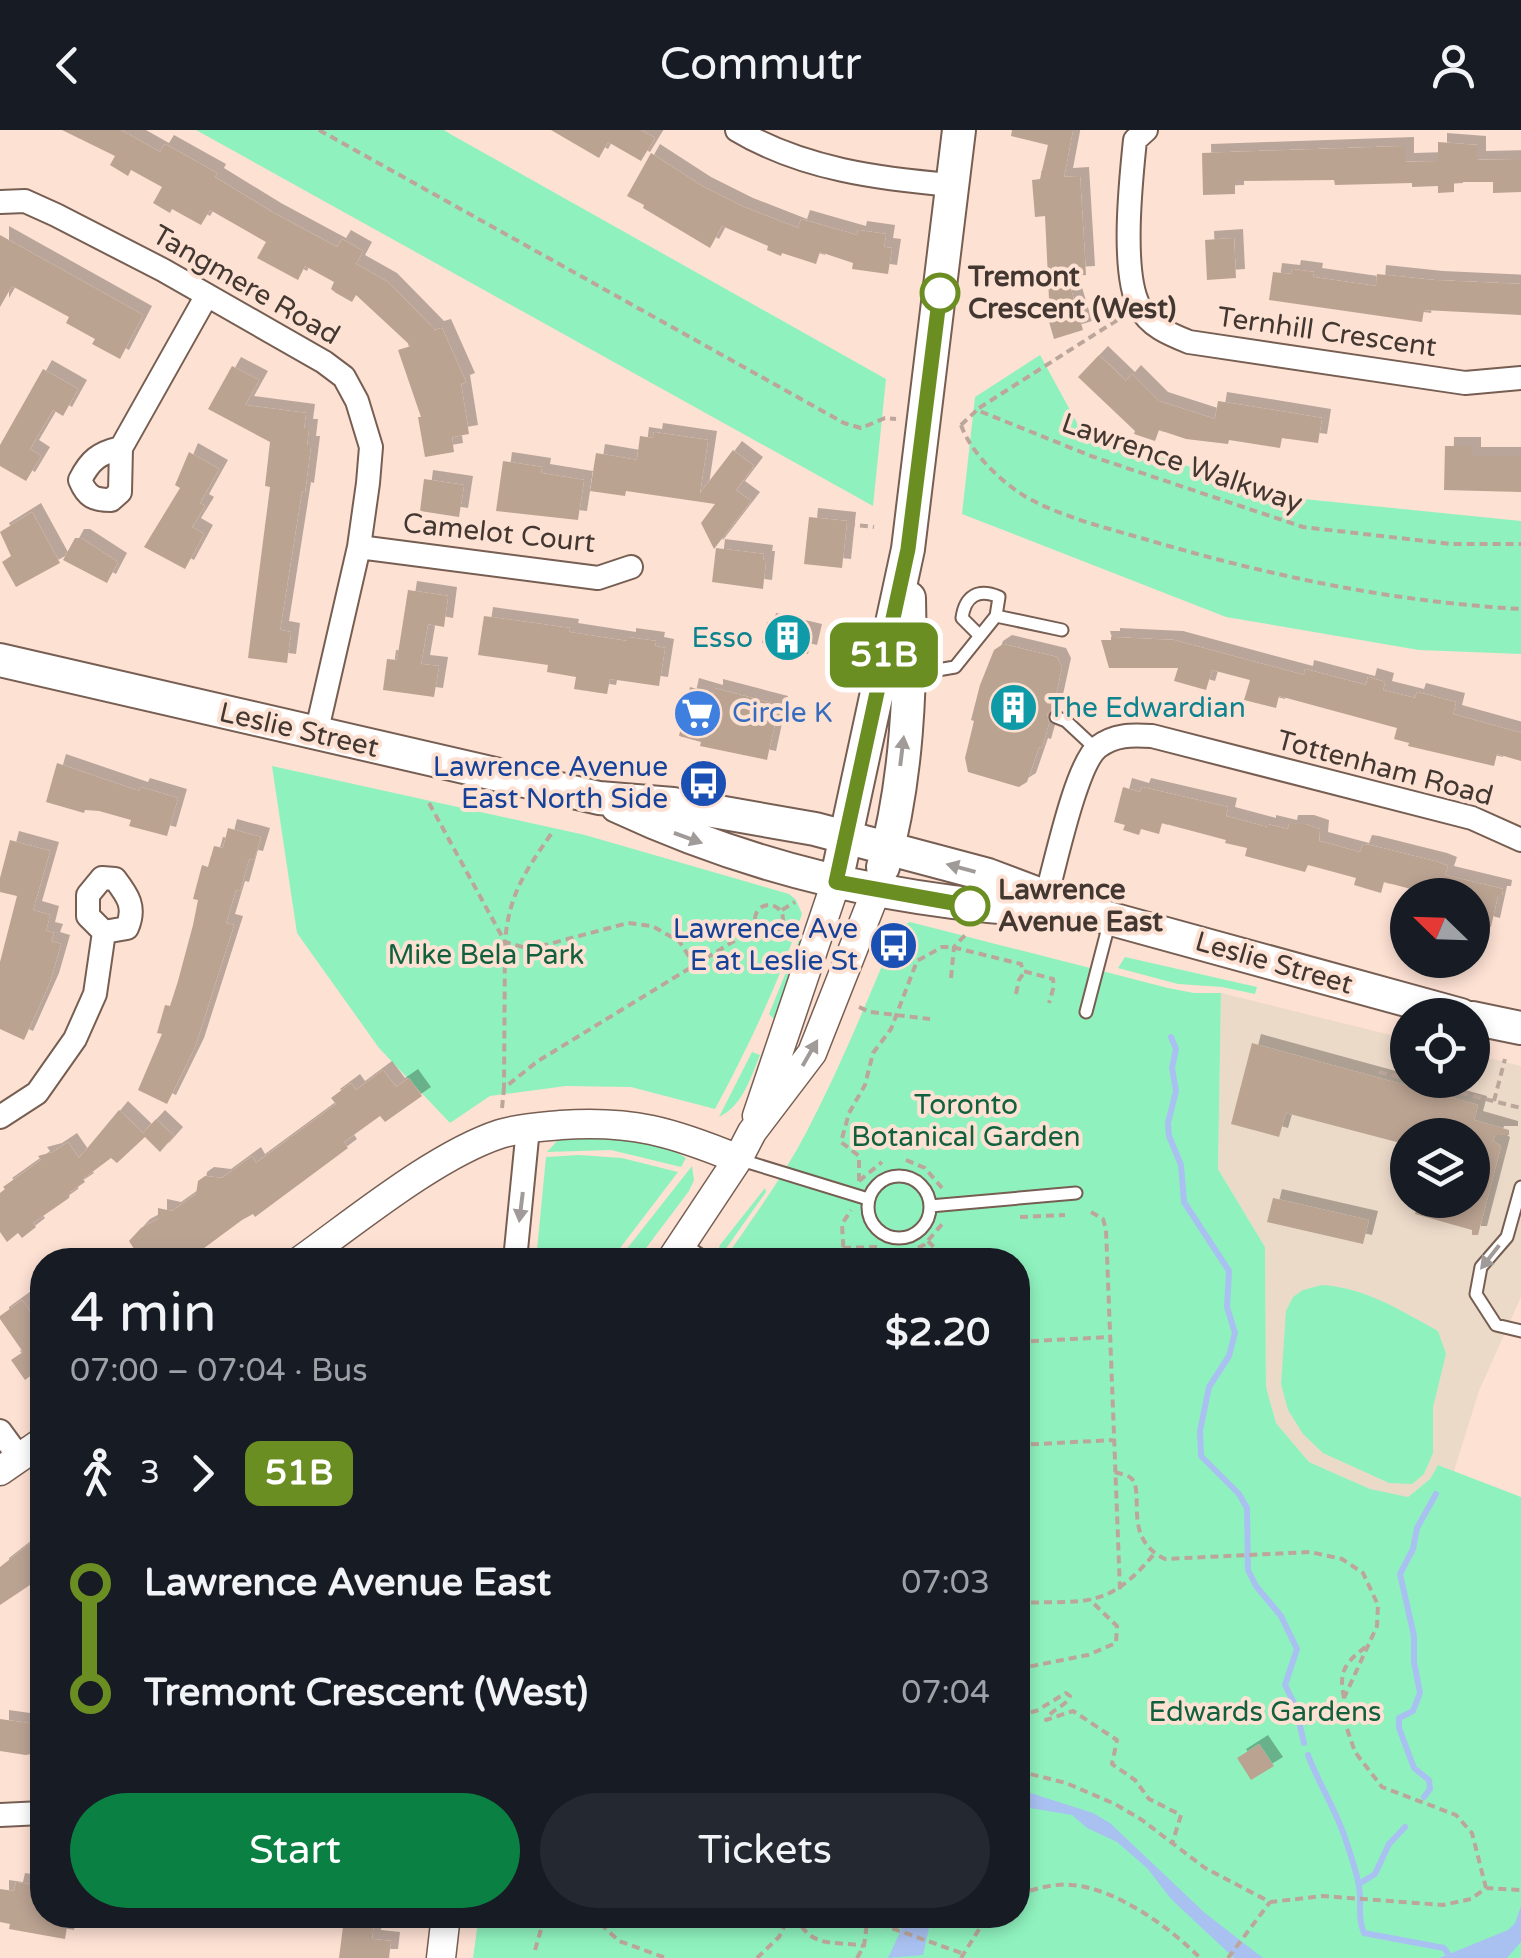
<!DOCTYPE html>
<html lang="en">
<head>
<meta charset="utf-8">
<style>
	:root { --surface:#171b24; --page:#242831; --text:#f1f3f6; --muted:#9ea1a6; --accent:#0b8043 }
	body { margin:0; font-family:"Varela Round",sans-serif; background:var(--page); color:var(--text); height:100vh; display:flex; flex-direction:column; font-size:38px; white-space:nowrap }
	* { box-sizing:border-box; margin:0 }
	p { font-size:32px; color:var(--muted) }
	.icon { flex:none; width:55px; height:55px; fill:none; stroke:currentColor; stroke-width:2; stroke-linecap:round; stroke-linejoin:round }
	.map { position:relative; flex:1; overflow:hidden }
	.side { position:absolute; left:30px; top:1118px; width:1000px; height:680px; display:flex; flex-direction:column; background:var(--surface); border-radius:40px; box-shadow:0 5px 15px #0003 }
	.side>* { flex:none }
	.badge { padding:0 20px; border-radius:15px; font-size:35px; line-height:65px }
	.needle { width:65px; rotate:293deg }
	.controls { position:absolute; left:1390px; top:748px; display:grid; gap:20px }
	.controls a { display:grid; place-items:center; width:100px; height:100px; border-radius:50%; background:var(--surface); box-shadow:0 5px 15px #0003; font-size:50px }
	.map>.badge { position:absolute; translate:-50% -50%; box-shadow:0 0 0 5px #fff }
	.legs { display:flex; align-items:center; gap:15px; height:110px; padding:0 40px; font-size:32px }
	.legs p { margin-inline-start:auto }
	.overview { display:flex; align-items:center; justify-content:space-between; height:170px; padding:0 40px }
	h1 { font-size:55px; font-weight:600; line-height:75px }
	.cta { display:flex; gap:20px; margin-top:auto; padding:20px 40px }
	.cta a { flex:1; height:115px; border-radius:60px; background:var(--accent); color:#fff; font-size:40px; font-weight:600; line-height:115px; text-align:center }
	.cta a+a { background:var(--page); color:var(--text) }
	ul { padding:0 40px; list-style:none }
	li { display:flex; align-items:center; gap:35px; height:110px; font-size:38px }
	li i { display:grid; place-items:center; width:15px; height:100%; margin:0 12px; background:currentColor }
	li i::after { content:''; width:25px; height:25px; margin:-12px; border:8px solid; border-radius:50%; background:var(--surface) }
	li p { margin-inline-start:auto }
	li:first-child i { background:linear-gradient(#0000 50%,currentColor 0) }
	li:last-child i { background:linear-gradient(currentColor 50%,#0000 0) }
	header { display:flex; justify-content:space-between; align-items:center; height:130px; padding:0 40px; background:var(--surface); font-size:45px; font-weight:600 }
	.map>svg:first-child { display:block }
	.education { fill:#ecdac9; fill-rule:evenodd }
	.green { fill:#8ff2be }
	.water { fill:#a9c1f1 }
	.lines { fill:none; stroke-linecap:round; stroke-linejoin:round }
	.stream { stroke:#a9c1f1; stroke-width:6 }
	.building { fill:#bba392; filter:url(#shadow) }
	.service-casing { stroke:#765e52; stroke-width:15 }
	.minor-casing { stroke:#765e52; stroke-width:26 }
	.tertiary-casing { stroke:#765e52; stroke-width:31 }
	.secondary-casing { stroke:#765e52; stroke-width:36 }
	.path { stroke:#bca69b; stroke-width:4; stroke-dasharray:8 5; stroke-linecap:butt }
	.service { stroke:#fff; stroke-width:11 }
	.minor { stroke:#fff; stroke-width:22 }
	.tertiary { stroke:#fff; stroke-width:28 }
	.secondary { stroke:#fff; stroke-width:32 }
	.oneway { fill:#a09b98 }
	.line-1-casing { stroke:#fff; stroke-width:22 }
	.line-1 { stroke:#6b8e23; stroke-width:15 }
	.stop-1-dot { fill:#fff; stroke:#6b8e23; stroke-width:5 }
	.labels { text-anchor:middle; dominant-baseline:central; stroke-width:8; stroke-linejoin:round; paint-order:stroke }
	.stop-label { font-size:28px; font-weight:bold; fill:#423731; stroke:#fde1d3; text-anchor:start }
	.street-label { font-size:28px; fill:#423731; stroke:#fde1d3 }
	.culture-label { font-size:28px; fill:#0d838f; stroke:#fde1d3; text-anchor:end }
	.shop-label { font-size:28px; fill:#366cbe; stroke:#fde1d3; text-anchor:start }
	.transit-label { font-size:28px; fill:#164399; stroke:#fde1d3; text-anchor:end }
	.park-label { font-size:28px; fill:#11613f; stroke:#fde1d3 }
</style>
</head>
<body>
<header><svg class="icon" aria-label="back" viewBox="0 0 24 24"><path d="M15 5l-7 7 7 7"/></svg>Commutr<svg class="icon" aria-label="person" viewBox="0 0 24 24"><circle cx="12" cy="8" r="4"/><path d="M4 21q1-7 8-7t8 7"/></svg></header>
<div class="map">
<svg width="1521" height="1828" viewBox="0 0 1521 1828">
	<defs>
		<filter id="shadow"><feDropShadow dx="9" dy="-9" stdDeviation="0" flood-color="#0004"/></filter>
	</defs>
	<rect width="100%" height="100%" fill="#fde1d3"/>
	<path class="education" d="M1221 863 1407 909 1408 950H1472L1473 924 1521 936V1167L1479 1261 1454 1341 1438 1335 1430 1349 1408 1367 1374 1361 1309 1332 1276 1293 1266 1257 1265 1117 1218 1039ZM1408 1005H1472V1070H1408Z"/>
	<path class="green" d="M196 0H444L452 5 886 249 873 376Z
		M1040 225 1082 302 1284 367 1521 391V524L1419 520 1226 487 962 384 975 267Z
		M272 636 585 705 789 764 796 770 802 784C779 852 749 916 715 979L631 957 566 956 490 966 450 993 379 918 297 803Z
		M910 792 1168 858 1194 863H1221L1218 1039 1265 1117 1266 1257 1276 1293 1309 1332 1370 1359 1408 1367 1430 1349 1438 1335 1521 1367V1828H473L479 1785H1018V1130H724C753 1088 783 1047 807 1001 841 936 869 866 898 798Z
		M799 810 805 812 775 890 769 884Z
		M1125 827 1257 857 1255 864 1222 857 1178 854 1118 838Z
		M752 922 760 925C750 949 743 975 719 987Z
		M585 1007C616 1008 659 1009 686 1028L681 1037 611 1020 547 1022 557 1011Z
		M579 1025 622 1028 678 1042 611 1130H536L546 1027Z
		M692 1036 694 1050 689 1061 637 1130H618Z
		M765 1058 766 1062 720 1127 717 1124 720 1115Z
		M1322 1155C1366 1158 1400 1180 1438 1201L1446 1224 1433 1277V1323L1424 1344 1412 1354 1389 1353 1323 1323 1303 1304 1288 1280 1281 1254 1286 1181 1293 1167 1303 1160Z"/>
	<path class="water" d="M1018 1659 1093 1683 1110 1693 1205 1783 1263 1828H1234L1171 1769 1147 1738 1117 1712 1087 1698 1072 1685 1018 1676Z
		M1521 1776V1812L1507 1828H1439L1508 1800 1515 1793Z
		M908 1785H924L929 1798 923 1825 888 1828Z"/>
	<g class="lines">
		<path class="stream" d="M1171 907 1176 919 1172 938 1176 961 1168 993 1169 1006 1181 1035 1184 1072 1229 1141 1227 1177 1235 1203 1229 1226 1209 1257 1200 1301 1201 1326 1239 1364 1247 1378 1248 1440 1256 1456 1281 1486 1297 1519 1285 1555 1295 1575 1304 1613
			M1308 1625C1319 1655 1337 1681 1346 1711 1351 1726 1357 1742 1359 1757 1362 1773 1357 1787 1364 1803L1444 1818 1451 1828
			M1424 1667 1430 1659 1429 1650 1414 1638 1399 1598V1588L1413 1581 1420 1563 1414 1532V1506L1400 1444 1413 1419 1417 1398 1436 1364
			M1359 1754 1375 1744 1389 1714 1405 1697"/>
	</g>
	<path class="building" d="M62 0H121L160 22 165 14 217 43 215 47 272 82 337 117 342 109 363 121 356 134 388 152 435 200 442 198 466 252 461 254 469 304 452 307 454 322 425 327 418 287H421L398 220 411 216 356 165 352 172 336 163 331 159 334 152 305 136 298 150 257 128 266 112 210 80 201 95 172 79 170 83 153 73 162 57 131 40 128 46 110 35 115 26Z
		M551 0H641L655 8 641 31 608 12 599 28Z
		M1012 0H1073L1064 47 1080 46 1086 145 1067 146 1083 200 1054 209 1043 171 1049 169 1045 86 1035 87 1032 50 1040 49 1048 15 1011 6Z
		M1438 12 1477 15V30L1521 29V62L1493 63V52H1454V62L1438 63V56L1412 57V53L1335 55 1334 50 1235 51V64L1203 65 1202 23 1405 16V32L1438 31Z
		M651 23 702 56 744 77 798 98 801 89 857 105 858 100 886 104 884 117 892 118 888 144 852 139 853 133 820 122 816 134 782 123 781 126 767 120 768 116 722 96 710 118 643 78 644 75 627 66Z
		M0 105 143 185 120 229 92 214 95 209 66 193 69 187 12 156 0 177Z
		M1234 108 1236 148 1207 150 1205 110Z
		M1292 139 1314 142 1313 147 1376 156 1377 144 1434 150 1521 154V185L1424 180 1422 192 1269 170 1273 142 1291 144Z
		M1099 225 1126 251 1132 244 1159 271 1215 289 1218 271 1322 288 1318 313 1282 308 1280 318 1229 310 1228 314 1186 309 1159 300 1155 311 1134 304 1135 301 1078 247Z
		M232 236 259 250 245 275 306 283 304 298H309L307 315H311L305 362 302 361 280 500 291 502 287 533 248 528 270 357 265 356 270 312 208 279Z
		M43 239 78 259 63 286 53 280 30 319 41 326 26 351 0 336V315Z
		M654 302 708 310 700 363 733 320 754 336 736 360 751 371 714 419 701 393 715 374 626 361 625 366 590 361 596 323 637 330 640 306 653 308Z
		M1445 316H1472V326H1521V362L1444 360Z
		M189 322 219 339 200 373 205 376 192 397 204 404 185 439 144 417 180 358 175 355Z
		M503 331 542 337 541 343 584 350 578 390 496 381Z
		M424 349 464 355 459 387 420 381Z
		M32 382 60 433 16 457 2 432 11 426 0 402Z
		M809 387 847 391 842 438 804 434Z
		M75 408H81L118 432 107 453 63 430Z
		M716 418 764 424 763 430H766L763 459 712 452Z
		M408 460 448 466 444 497 428 494 421 534 439 536 434 567 383 560 387 529 397 530Z
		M484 486 570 498 569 502 627 511V507L656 511 655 516 665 518 659 556 610 549 607 564 574 559 576 547 547 542 548 535 478 525Z
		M767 492 813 503 808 524 762 513Z
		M1111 507 1174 510 1304 545 1305 539 1366 555 1368 547 1385 552 1383 560 1415 568 1417 562 1456 572 1453 584 1521 603V631L1497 624 1494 636 1408 616 1409 613 1394 609 1397 598 1279 566 1276 578 1244 570 1250 550 1212 540 1206 560 1174 551 1178 538H1109L1101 510H1111Z
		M1003 514 1057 527 1062 537 1053 578 1047 584 1049 593 1042 618 1039 617 1027 652 1019 657 968 642 965 628 974 591 971 590 980 555 994 520Z
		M690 557 714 564V558L779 575 767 630 700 616 701 612 679 606Z
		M57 633 139 661 141 657 178 668 167 706 129 696 131 690 99 681 85 680 84 683 46 672Z
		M1123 657 1140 662 1142 657 1228 677 1226 686 1267 697V694L1288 699 1289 694H1305L1320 699 1319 711 1360 722 1363 714 1370 715 1438 732 1448 736 1445 745 1503 759 1502 765H1498L1491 797 1472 792V765H1434L1384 752 1381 763 1354 755 1356 748 1308 735 1305 742 1245 726 1247 718 1225 713 1226 710 1162 693 1159 704 1141 699 1139 705 1123 700 1125 695 1114 692Z
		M228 698 261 707 254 730 249 729 240 761 236 760 226 793 234 795 195 917 167 974 138 960 162 904 157 903 165 875 170 876 178 851 193 795 198 770 193 769 202 735 208 737 214 716 223 718Z
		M10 710 50 721 33 780 50 785 46 801 54 803 51 811 61 814 50 852 24 910 0 899V832L17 766 0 762V748Z
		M1252 913 1478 975 1474 990 1509 1000V1005H1495L1493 1011 1501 1016 1478 1105H1472V1100L1415 1084 1419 1070H1472V1005H1408V1015L1286 983 1279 1007 1231 994Z
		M383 940 396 957 409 948 422 966 385 992 380 986 344 1012 348 1018 255 1087 253 1084 242 1090 188 1130H141L129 1111 141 1098 158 1089V1078L172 1081 196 1064 198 1051 205 1046 222 1048 252 1026 256 1033 336 974 331 968 351 953 356 960Z
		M119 980 143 1003 156 989 174 1006 160 1022 145 1007 117 1033 111 1028 83 1049 85 1052 70 1062 69 1068 33 1093 36 1097 22 1108 18 1103 7 1112 0 1102V1063L5 1059 3 1057 41 1030 38 1026 53 1022 68 1012 79 1028Z
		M1273 1068 1369 1090 1363 1114 1267 1092Z
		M22 1170 42 1200V1238L25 1250 11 1230 23 1222 0 1189V1186Z
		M42 1404V1447L0 1475V1437Z
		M0 1589 42 1595V1622L26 1625 0 1621Z
		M1259 1614 1274 1636 1251 1650 1237 1628Z
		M16 1752 42 1756V1785H69L65 1809 9 1799 10 1794 0 1792V1759L14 1761Z
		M344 1789 374 1792 372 1809 391 1811 389 1828H339Z"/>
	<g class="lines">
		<defs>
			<path id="service" d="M980 506 962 488C965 466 978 458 999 467L996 486
				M914 544 955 537 996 486 1062 500
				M1056 587 1066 591 1095 618
				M1086 882 1110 790
				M738 1029 868 1069
				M868 1077a31 31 0 1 1 62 0a31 31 0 1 1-62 0Z
				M1521 1057 1507 1107 1481 1137 1476 1164 1496 1195 1521 1201
				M930 1076 1076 1063
				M684 1114 708 1130
				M794 1127 795 1130"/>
			<path id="minor" d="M737 0C802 39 880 49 953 55
				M1146 0 1135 10C1131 49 1121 141 1139 176 1149 196 1169 204 1189 212L1465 253 1521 248
				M0 72 25 71 56 85 163 140 324 232 344 247 357 271 371 317 368 353 359 417 316 604
				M121 318 120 362 111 370C94 370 87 367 80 350 90 330 99 323 121 318L207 165
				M359 417 598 448 631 437
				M102 748 115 749C128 766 136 777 127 798L104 802 88 786V765Z
				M1046 767C1055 736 1076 634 1098 617 1115 604 1132 605 1152 606L1472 688 1521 710
				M0 987 37 963 75 909 95 864 104 802
				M515 1130 528 998
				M0 1301 19 1327
				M0 1685 42 1683"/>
			<path id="tertiary" d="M757 986 836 752
				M301 1130C357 1090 436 1025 500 1004 519 998 541 997 561 995 632 990 672 1002 738 1029
				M671 1130 738 1029 752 1002 812 923 876 761
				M0 1341 42 1312
				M441 1828 446 1785"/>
			<path id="secondary" d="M0 530 599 668 673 674 815 699 988 745 1086 782 1461 885
				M617 676C756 741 903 774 1057 781
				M883 737C907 651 911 557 909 468
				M836 752 908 419 959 0
				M1472 888 1521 898"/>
		</defs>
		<use href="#service" class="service-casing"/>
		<use href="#minor" class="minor-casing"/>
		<use href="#tertiary" class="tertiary-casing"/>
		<use href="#secondary" class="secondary-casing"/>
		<path class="path" d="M319 0 844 293 861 298 885 288 896 289
			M979 278 1122 187
			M961 295C971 323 1000 351 1026 367 1064 388 1107 398 1148 410 1270 446 1394 472 1521 479
			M961 295 977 280 1091 326 1303 397 1451 414H1521
			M847 394 874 397
			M429 673 505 812 504 958
			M551 704C525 742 509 764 505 812L530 819 628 793 652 796 679 811 696 837
			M755 789a14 14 0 1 1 28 0a14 14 0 1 1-28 0Z
			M782 780 795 772
			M951 848 954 817 967 803
			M1016 864 1019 850 1025 841
			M859 877 870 882 930 889
			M1379 942 1408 949
			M1410 950 1521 978
			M1494 971 1505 929
			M502 978 504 958 538 931 757 797
			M906 1030 925 1038 942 1058
			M859 1051V1026L841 1012 849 983 865 955 873 923 891 899 917 831 942 817H952L1021 834 1023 841 1053 849 1054 856 1049 873
			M859 1051 882 1032
			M1091 1082 1103 1089 1106 1099 1120 1460
			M1020 1087 1065 1085
			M928 1111 946 1130
			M843 1118 877 1117
			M906 1123 924 1115 944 1092
			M844 1130 842 1094 851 1080
			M1018 1212 1108 1207
			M1018 1315 1113 1310
			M1115 1342C1121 1344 1127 1345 1131 1348 1146 1362 1121 1408 1165 1429L1310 1422 1342 1429 1363 1443 1378 1475 1377 1496 1344 1568 1343 1587 1355 1622 1382 1657 1456 1685 1472 1703 1486 1758
			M1018 1473C1085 1470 1107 1481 1154 1424
			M1018 1536 1022 1538 1088 1525 1116 1513 1117 1496 1090 1470
			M1344 1568C1338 1540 1346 1532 1368 1515
			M1018 1585 1036 1581 1066 1563 1070 1566C1067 1576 1051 1579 1046 1590L1073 1581 1117 1610 1112 1634 1135 1650 1149 1669 1181 1685 1172 1714
			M1018 1641 1066 1653 1115 1674 1142 1690 1205 1738 1270 1772 1323 1766 1443 1775 1471 1769 1486 1758 1521 1760
			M1018 1765C1034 1759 1054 1753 1072 1755 1115 1758 1171 1798 1200 1828
			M591 1785 619 1811 666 1828
			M795 1785C812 1820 831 1810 864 1816
			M867 1793 883 1795 964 1824
			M535 1820 542 1796 562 1785
			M757 1828 779 1807 790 1785
			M857 1828 864 1816 867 1793 862 1785
			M961 1828 988 1785
			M1228 1828 1270 1772"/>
		<use href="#service" class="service"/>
		<use href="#minor" class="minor"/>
		<use href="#tertiary" class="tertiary"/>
		<use href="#secondary" class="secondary"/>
	</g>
	<defs><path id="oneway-solid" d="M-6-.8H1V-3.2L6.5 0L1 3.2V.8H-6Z" transform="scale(2.5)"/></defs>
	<g class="oneway">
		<use href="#oneway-solid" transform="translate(902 621) rotate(-83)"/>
		<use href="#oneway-solid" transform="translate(688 708) rotate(20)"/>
		<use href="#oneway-solid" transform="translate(961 738) rotate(-165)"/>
		<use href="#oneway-solid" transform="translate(810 923) rotate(-60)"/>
		<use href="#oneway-solid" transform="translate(521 1077) rotate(97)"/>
		<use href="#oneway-solid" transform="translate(1490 1127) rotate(128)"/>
	</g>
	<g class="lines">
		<defs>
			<path id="line-1" d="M940 163 908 419 836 752 970 776"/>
		</defs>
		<use href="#line-1" class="line-1-casing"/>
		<use href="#line-1" class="line-1"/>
	</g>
	<defs>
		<symbol id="building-disc" viewBox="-11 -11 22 22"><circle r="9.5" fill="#0f9aa8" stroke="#fde1d3"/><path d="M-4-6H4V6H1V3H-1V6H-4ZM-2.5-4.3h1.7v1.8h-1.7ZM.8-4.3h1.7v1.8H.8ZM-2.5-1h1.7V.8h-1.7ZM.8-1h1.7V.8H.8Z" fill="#fff"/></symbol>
		<symbol id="supermarket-disc" viewBox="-11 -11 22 22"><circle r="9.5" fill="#3f7fe0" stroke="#fde1d3"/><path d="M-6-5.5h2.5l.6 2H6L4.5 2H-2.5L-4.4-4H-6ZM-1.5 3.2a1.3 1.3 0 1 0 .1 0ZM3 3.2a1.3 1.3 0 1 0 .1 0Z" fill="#fff"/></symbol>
		<symbol id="bus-disc" viewBox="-11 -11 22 22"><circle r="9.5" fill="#1a4fb4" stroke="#fde1d3"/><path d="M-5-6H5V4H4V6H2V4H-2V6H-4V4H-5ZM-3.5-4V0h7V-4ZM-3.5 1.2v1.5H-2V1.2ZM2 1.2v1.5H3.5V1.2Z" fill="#fff"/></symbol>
	</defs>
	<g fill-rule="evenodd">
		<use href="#building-disc" x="760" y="480" width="55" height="55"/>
		<use href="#building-disc" x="986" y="550" width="55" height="55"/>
		<use href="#supermarket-disc" x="670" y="556" width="55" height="55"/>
		<use href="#bus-disc" x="676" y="626" width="55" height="55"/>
		<use href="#bus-disc" x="866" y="788" width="55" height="55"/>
	</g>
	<g class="stop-1-dot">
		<circle cx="940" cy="163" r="18"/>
		<circle cx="970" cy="776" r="18"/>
	</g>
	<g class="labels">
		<g class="stop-label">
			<text x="968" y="147">Tremont<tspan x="968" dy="32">Crescent (West)</tspan></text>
			<text x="998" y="760">Lawrence<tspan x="998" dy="32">Avenue East</tspan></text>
		</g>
		<g class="street-label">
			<text transform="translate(246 155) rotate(30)">Tangmere Road</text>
			<text transform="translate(1327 202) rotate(8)">Ternhill Crescent</text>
			<text transform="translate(1182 333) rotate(19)">Lawrence Walkway</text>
			<text transform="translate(499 403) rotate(6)">Camelot Court</text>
			<text transform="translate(299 600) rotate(13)">Leslie Street</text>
			<text transform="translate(1385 638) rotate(15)">Tottenham Road</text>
			<text transform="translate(1274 833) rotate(16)">Leslie Street</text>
		</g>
		<g class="culture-label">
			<text x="753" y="508">Esso</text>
			<text x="1048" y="578" text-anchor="start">The Edwardian</text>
		</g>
		<g class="shop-label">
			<text x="732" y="583">Circle K</text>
		</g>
		<g class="transit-label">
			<text x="668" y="637">Lawrence Avenue<tspan x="668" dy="32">East North Side</tspan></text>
			<text x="858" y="799">Lawrence Ave<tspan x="858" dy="32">E at Leslie St</tspan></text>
		</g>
		<g class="park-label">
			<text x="486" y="825">Mike Bela Park</text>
			<text x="966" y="975">Toronto<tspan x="966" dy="32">Botanical Garden</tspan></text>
			<text x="1265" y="1582">Edwards Gardens</text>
		</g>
	</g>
</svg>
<div class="controls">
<a><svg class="needle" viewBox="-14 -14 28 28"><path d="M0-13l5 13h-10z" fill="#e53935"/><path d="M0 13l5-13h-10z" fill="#9ea1a6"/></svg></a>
<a><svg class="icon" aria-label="locate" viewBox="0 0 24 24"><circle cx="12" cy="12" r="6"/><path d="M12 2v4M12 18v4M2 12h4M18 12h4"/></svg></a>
<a><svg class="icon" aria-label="layers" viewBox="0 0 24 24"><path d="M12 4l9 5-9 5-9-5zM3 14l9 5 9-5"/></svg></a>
</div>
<b class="badge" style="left:884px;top:525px;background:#6b8e23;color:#fff">51B</b>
<section class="side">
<div class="overview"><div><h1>4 min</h1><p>07:00 – 07:04 · Bus</p></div><b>$2.20</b></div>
<div class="legs"><svg class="icon" aria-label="walk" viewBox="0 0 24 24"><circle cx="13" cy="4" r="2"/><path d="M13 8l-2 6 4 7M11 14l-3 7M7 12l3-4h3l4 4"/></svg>3<svg class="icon" aria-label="forward" viewBox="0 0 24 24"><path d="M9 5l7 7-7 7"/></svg><b class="badge" style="background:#6b8e23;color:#fff">51B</b></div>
<ul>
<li><i style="color:#6b8e23"></i><b>Lawrence Avenue East</b><p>07:03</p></li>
<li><i style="color:#6b8e23"></i><b>Tremont Crescent (West)</b><p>07:04</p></li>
</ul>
<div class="cta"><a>Start</a><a>Tickets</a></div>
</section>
</div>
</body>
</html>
